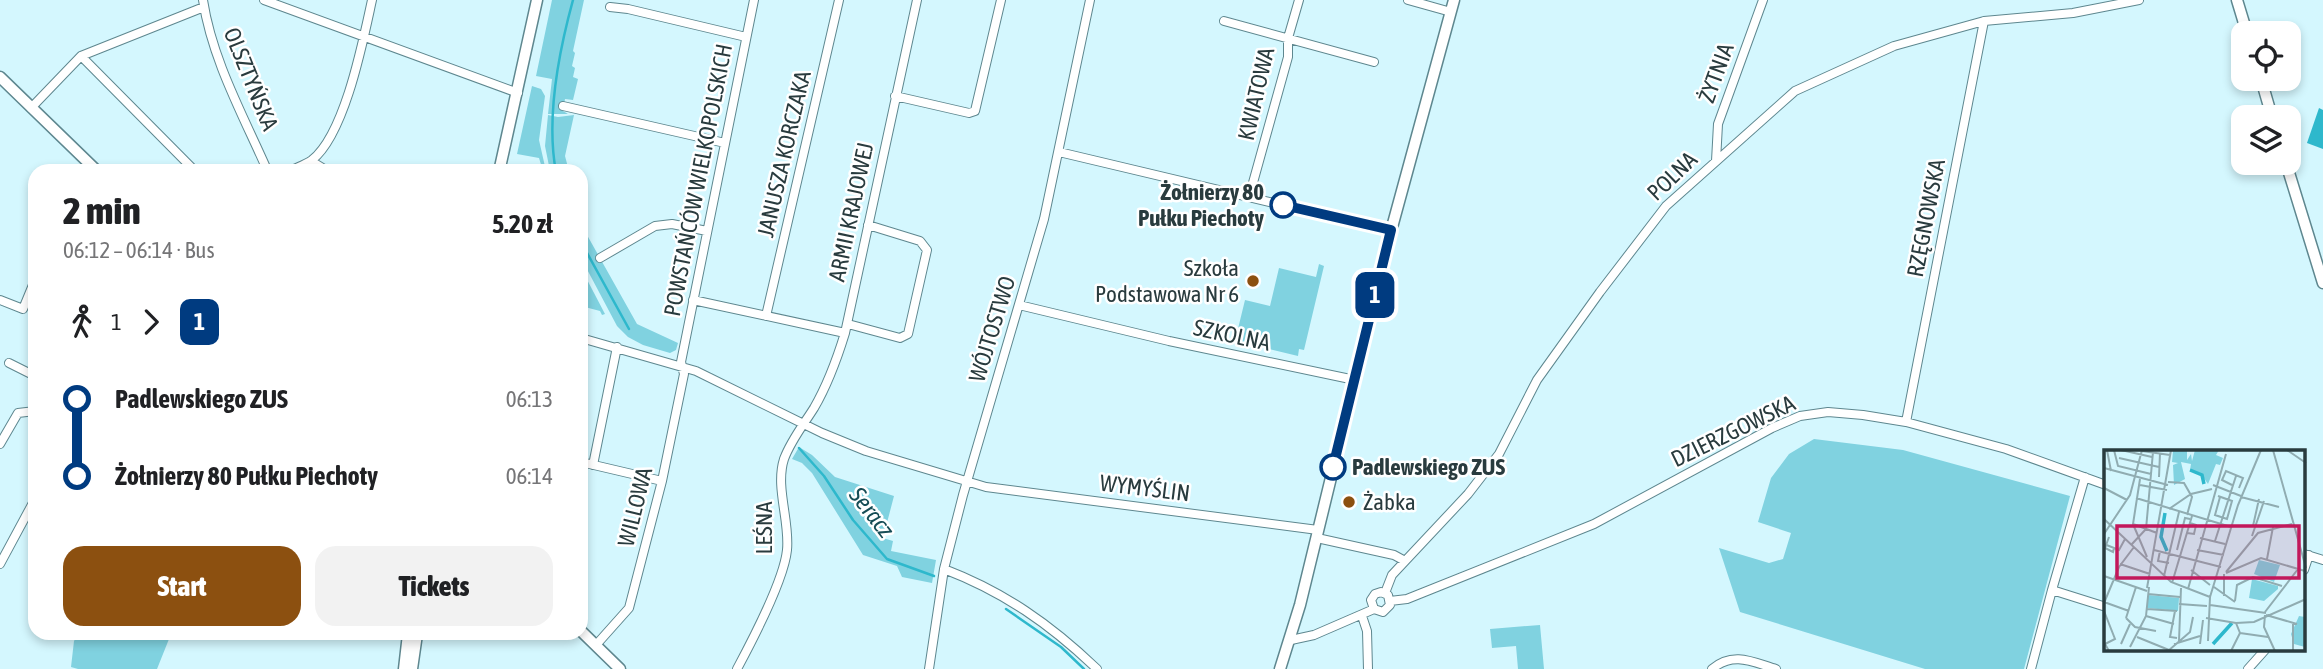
<!DOCTYPE html>
<html lang="en">
<head>
<meta charset="utf-8">
<style>
	:root { --surface:#fff; --page:#f2f2f2; --text:#202124; --muted:#757577; --accent:#8c5010 }
	body { margin:0; font-family:"Asap Condensed",sans-serif; background:var(--page); color:var(--text); height:100vh; display:flex; flex-direction:column; font-size:26px; white-space:nowrap }
	* { box-sizing:border-box; margin:0 }
	p { font-size:23px; color:var(--muted) }
	.icon { flex:none; width:38px; height:38px; fill:none; stroke:currentColor; stroke-width:2; stroke-linecap:round; stroke-linejoin:round }
	.map { position:relative; flex:1; overflow:hidden }
	.drawer { position:absolute; left:28px; top:164px; width:560px; height:476px; display:flex; flex-direction:column; background:var(--surface); border-radius:21px; box-shadow:0 4px 10px #0003 }
	.drawer>* { flex:none }
	.badge { padding:0 14px; border-radius:10px; font-size:24px; line-height:46px }
	.tools { position:absolute; left:2231px; top:21px; display:grid; gap:14px }
	.tools a { display:grid; place-items:center; width:70px; height:70px; border-radius:14px; background:var(--surface); box-shadow:0 4px 10px #0003; font-size:35px }
	.map>.badge { position:absolute; translate:-50% -50%; box-shadow:0 0 0 4px #fff }
	.legs { display:flex; align-items:center; gap:10px; height:77px; padding:0 35px; font-size:23px }
	.legs p { margin-inline-start:auto }
	.summary { display:flex; align-items:center; justify-content:space-between; height:119px; padding:0 35px }
	h1 { font-size:38px; font-weight:800; line-height:52px }
	.button { display:flex; gap:14px; margin-top:auto; padding:14px 35px }
	.button a { flex:1; height:80px; border-radius:21px; background:var(--accent); color:#fff; font-size:28px; font-weight:800; line-height:80px; text-align:center }
	.button a+a { background:var(--page); color:var(--text) }
	ul { padding:0 35px; list-style:none }
	li { display:flex; align-items:center; gap:24px; height:77px; font-size:26px }
	li i { display:grid; place-items:center; width:10px; height:100%; margin:0 9px; background:currentColor }
	li i::after { content:''; width:18px; height:18px; margin:-9px; border:5px solid; border-radius:50%; background:var(--surface) }
	li p { margin-inline-start:auto }
	li:first-child i { background:linear-gradient(#0000 50%,currentColor 0) }
	li:last-child i { background:linear-gradient(currentColor 50%,#0000 0) }
	.map>svg:first-child { display:block }
	.green { fill:#80d2e0 }
	.water { fill:#2eb8cc }
	.lines { fill:none; stroke-linecap:round; stroke-linejoin:round }
	.stream { stroke:#2eb8cc; stroke-width:2.5 }
	.street-casing { stroke:#5e878f; stroke-width:10 }
	.secondary-casing { stroke:#5e878f; stroke-width:13 }
	.street { stroke:#fff; stroke-width:8 }
	.secondary { stroke:#fff; stroke-width:10 }
	.line-1-casing { stroke:#fff; stroke-width:16 }
	.line-1 { stroke:#003b80; stroke-width:10 }
	.stop-1-dot { fill:#fff; stroke:#003b80; stroke-width:3.5 }
	.poi-dot { fill:#8c5010; stroke:#fff; stroke-width:2.5 }
	.labels { text-anchor:middle; dominant-baseline:central; stroke-width:5; stroke-linejoin:round; paint-order:stroke }
	.street-label { font-size:23px; fill:#293b3e; stroke:#fff }
	.stop-label { font-size:23px; font-weight:bold; fill:#293b3e; stroke:#fff; text-anchor:end }
	.poi-label { font-size:23px; fill:#293b3e; stroke:#fff; text-anchor:end }
	.water-label { font-size:24px; font-style:italic; fill:#164d56; stroke:#fff }
	.inset-river { fill:none; stroke:#2eb8cc; stroke-width:3.5 }
	.inset-road { fill:none; stroke:#90acb1; stroke-width:2 }
	.view { fill:#c2185b; fill-opacity:0.15; stroke:#c2185b; stroke-width:3.5 }
	.inset-edge { fill:none; stroke:#293b3e; stroke-width:3.5 }
</style>
</head>
<body>
<div class="map">
<svg width="2323" height="669" viewBox="0 0 2323 669">
	<rect width="100%" height="100%" fill="#d4f7fe"/>
	<path class="green" d="M552 0H584L573 51 575 53 572 66 575 68 573 77 578 79 573 100 565 99 563 111 568 114H548L552 79 536 76Z
		M532 86 541 89 545 96 539 140 546 171H543L539 158 517 154Z
		M548 115 558 117 574 115 565 156 569 171H550L545 146Z
		M581 219 587 235 637 324 678 343 676 350 670 353 643 345 628 337 617 326 581 258Z
		M1319 264 1324 266 1304 350 1299 349 1298 356 1235 341 1245 300 1270 306 1279 268 1316 277Z
		M582 270 605 314 602 315 600 311 581 306Z
		M1814 439 1903 450 2070 496 2024 669H1925L1740 612 1719 548 1769 563 1783 559 1791 533 1758 522 1771 478 1789 454Z
		M799 447 812 455 835 477 894 496 883 538 893 541 891 551 936 560 932 583 902 577 897 566 863 555 812 473 802 463 792 459Z
		M1540 625 1544 669H1518L1516 646 1492 648 1490 629Z
		M78 634H156L169 639 157 669H78L71 667 74 641Z"/>
	<path class="water" d="M2319 108 2323 110V149L2307 143Z"/>
	<g class="lines">
		<path class="stream" d="M556 172C546 119 559 51 573 0
			M581 242 629 329
			M799 448 824 476 853 520 887 559 934 576
			M1006 609 1061 647 1084 669"/>
		<defs>
			<path id="street" d="M203 0C212 60 244 117 268 172
				M264 0 518 93
				M1408 0 1451 12
				M610 7 628 9 746 37
				M1224 21 1374 62
				M81 56 196 172
				M895 96 969 113 975 111 1001 0
				M563 106 725 143
				M31 108 81 56 204 7
				M1059 152 1391 231
				M311 161 329 172
				M1716 161 1718 124 1763 0
				M288 172C295 168 305 165 312 160 345 134 363 41 372 0
				M1249 197 1288 57V38L1299 0
				M600 258 655 226 672 224 707 231
				M0 300 23 309 35 280
				M693 300 845 333
				M1019 305 1169 341 1355 380
				M766 316 839 0
				M848 324 900 338 908 334 927 250 920 241 868 225
				M581 338 696 371 822 433 866 451 986 487 1318 530
				M9 363 35 376
				M1906 422 1984 21
				M0 444 18 413 35 411
				M581 462 662 481
				M593 465 617 347
				M2085 477 2052 590 2106 607
				M1317 538 1394 555 1405 561
				M2304 554 2323 560
				M0 564 35 499
				M944 569C1004 592 1050 624 1097 669
				M2304 570 2309 555
				M1385 593 1392 575 1468 494 1499 454 1537 380 1600 292 1666 206 1795 91 1894 46 1984 21 2073 13 2139 0
				M1390 601 1407 599 1594 524 1772 428 1800 416 1828 412 1863 415 1906 422 2006 449 2106 485
				M1362 616 1367 631 1368 669
				M1291 640 1314 635 1374 609 1383 612 1390 605 1388 595 1381 592 1375 594 1371 600 1374 609
				M596 645 629 608 662 481 684 374 681 362 754 0
				M737 669C752 641 784 580 787 550 790 521 775 487 784 459 791 440 804 424 814 408 828 384 837 359 845 333L917 0
				M929 669 944 569 963 495 1044 219 1090 0
				M1712 669C1733 651 1753 662 1776 669
				M2031 669 2052 590
				M2248 669 2265 650"/>
			<path id="secondary" d="M2237 0 2247 33
				M0 77 98 172
				M2261 79 2272 117
				M2286 163 2323 283
				M499 172 537 0
				M581 631 620 669
				M404 669 408 634
				M412 669 417 634
				M1280 669 1300 605 1391 231 1454 0"/>
		</defs>
		<use href="#street" class="street-casing"/>
		<use href="#secondary" class="secondary-casing"/>
		<use href="#street" class="street"/>
		<use href="#secondary" class="secondary"/>
	</g>
	<g class="lines">
		<defs>
			<path id="line-1" d="M1283 205 1391 230 1333 467"/>
		</defs>
		<use href="#line-1" class="line-1-casing"/>
		<use href="#line-1" class="line-1"/>
	</g>
	<g class="stop-1-dot">
		<circle cx="1283" cy="205" r="12"/>
		<circle cx="1333" cy="467" r="12"/>
	</g>
	<g class="poi-dot">
		<circle cx="1253" cy="281" r="7"/>
		<circle cx="1349" cy="502" r="7"/>
	</g>
	<g class="labels">
		<g class="street-label">
			<text transform="translate(1716 73) rotate(-70)">ŻYTNIA</text>
			<text transform="translate(251 79) rotate(68)">OLSZTYŃSKA</text>
			<text transform="translate(1256 94) rotate(-77)">KWIATOWA</text>
			<text transform="translate(784 154) rotate(-77)">JANUSZA KORCZAKA</text>
			<text transform="translate(1672 176) rotate(-44)">POLNA</text>
			<text transform="translate(698 180) rotate(-79)">POWSTAŃCÓW WIELKOPOLSKICH</text>
			<text transform="translate(851 212) rotate(-78)">ARMII KRAJOWEJ</text>
			<text transform="translate(1926 218) rotate(-79)">RZĘGNOWSKA</text>
			<text transform="translate(992 329) rotate(-73)">WÓJTOSTWO</text>
			<text transform="translate(1232 335) rotate(12)">SZKOLNA</text>
			<text transform="translate(1733 431) rotate(-26)">DZIERZGOWSKA</text>
			<text transform="translate(1145 488) rotate(7)">WYMYŚLIN</text>
			<text transform="translate(635 507) rotate(-76)">WILLOWA</text>
			<text transform="translate(764 528) rotate(-90)">LEŚNA</text>
		</g>
		<g class="stop-label">
			<text x="1264" y="192">Żołnierzy 80<tspan x="1264" dy="26">Pułku Piechoty</tspan></text>
			<text x="1352" y="467" text-anchor="start">Padlewskiego ZUS</text>
		</g>
		<g class="poi-label">
			<text x="1239" y="268">Szkoła<tspan x="1239" dy="26">Podstawowa Nr 6</tspan></text>
			<text x="1363" y="502" text-anchor="start">Żabka</text>
		</g>
		<g class="water-label">
			<text transform="translate(872 512) rotate(52)">Seracz</text>
		</g>
	</g>
	<g transform="translate(2104 450)">
		<rect width="201" height="201" fill="#d4f7fe"/>
		<path d="M91 0H115L112 5 119 8 116 15 112 14 104 34 97 24 86 20 87 14 77 12 81 29 70 35 69 15 74 13 68 12 69 1H83V10L87 4 88 11ZM155 110 176 115 170 132 150 124ZM148 129 174 136V139L160 151 145 148ZM44 145 75 148 74 161 43 158ZM195 166 201 167V197L190 194 187 184Z" fill="#80d2e0"/>
		<path class="inset-river" d="M86 20 98 25 100 34M61 63 57 87 63 101M109 194 128 173"/>
		<path class="inset-road" d="M3 0 7 21M10 0 14 16 47 24M17 0 48 7M169 0 202 118M183 0 202 13M38 1 66 5M15 8 55 17M0 18 64 35M55 27 56 3M36 29 29 74 43 107M64 32 80 33 88 47 83 65M36 35 63 40M109 35 137 46M128 35 118 30 122 21 139 28 135 38M0 38 23 50M114 46 128 51 123 69 111 65 116 47M137 47 175 57M32 48 127 77M65 59 87 44 108 39M0 69 67 132 106 147 104 191M29 74 53 83M149 76 155 49M83 83 90 84 92 75 86 73M0 84 26 45 38 0M148 86 160 51M5 87 1 98 9 102 10 98M96 88 121 94M111 91 132 26M0 94 15 100 21 89M28 94 42 79 49 2M50 100 117 117M73 100 81 68 86 69M93 100 120 105M56 101 54 111 65 113M163 109 169 77M16 114 46 124M87 120 106 135M122 122 154 83 188 74M122 123 157 108 201 121M0 126 43 141M60 126 75 62M68 133 88 66M110 137 131 152M43 138 67 0M84 139 122 4M44 144 76 147M120 146V124M106 147 134 55 157 0M131 151 133 135 149 127 178 136M0 152 25 161M0 153 15 117 30 97M75 154 103 156M106 155 162 163M43 159 73 161M0 161 11 189 1 194 5 201M71 161 66 187 73 188M161 162 194 119M161 165 160 177 171 201M162 165 193 174M42 166 70 174M22 168 31 177 52 181M22 168 32 137M102 168 132 173M132 173 150 172 202 149M189 173V201M136 183 164 187M33 187 65 200M75 191 77 138M17 194 26 174M70 194 96 186M96 194 99 170M26 197 42 166 45 137M64 201 86 182 89 167M127 201 136 183 132 173"/>
		<path class="view" d="M13 76H195V128H13Z"/>
		<rect width="201" height="201" class="inset-edge"/>
	</g>
</svg>
<div class="tools">
<a><svg class="icon" aria-label="locate" viewBox="0 0 24 24"><circle cx="12" cy="12" r="6"/><path d="M12 2v4M12 18v4M2 12h4M18 12h4"/></svg></a>
<a><svg class="icon" aria-label="layers" viewBox="0 0 24 24"><path d="M12 4l9 5-9 5-9-5zM3 14l9 5 9-5"/></svg></a>
</div>
<b class="badge" style="left:1375px;top:295px;background:#003b80;color:#fff">1</b>
<section class="drawer">
<div class="summary"><div><h1>2 min</h1><p>06:12 – 06:14 · Bus</p></div><b>5.20 zł</b></div>
<div class="legs"><svg class="icon" aria-label="walk" viewBox="0 0 24 24"><circle cx="13" cy="4" r="2"/><path d="M13 8l-2 6 4 7M11 14l-3 7M7 12l3-4h3l4 4"/></svg>1<svg class="icon" aria-label="forward" viewBox="0 0 24 24"><path d="M9 5l7 7-7 7"/></svg><b class="badge" style="background:#003b80;color:#fff">1</b></div>
<ul>
<li><i style="color:#003b80"></i><b>Padlewskiego ZUS</b><p>06:13</p></li>
<li><i style="color:#003b80"></i><b>Żołnierzy 80 Pułku Piechoty</b><p>06:14</p></li>
</ul>
<div class="button"><a>Start</a><a>Tickets</a></div>
</section>
</div>
</body>
</html>
